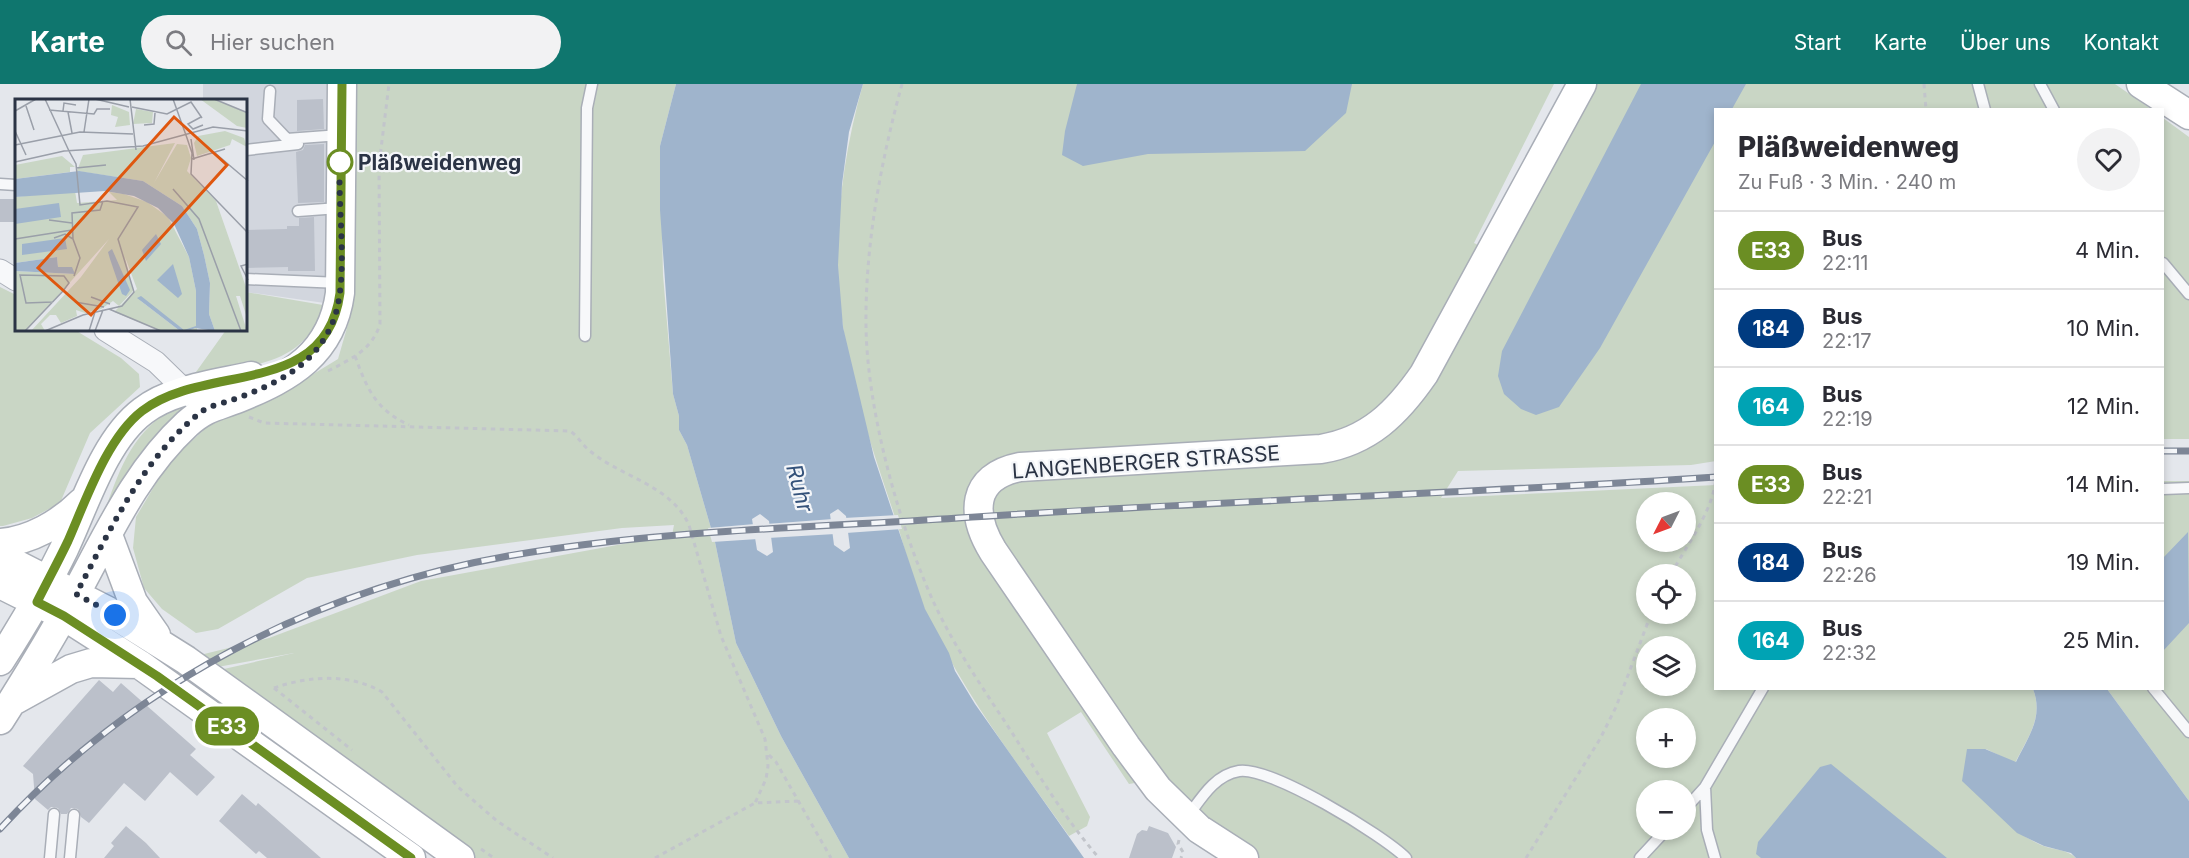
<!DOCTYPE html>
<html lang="de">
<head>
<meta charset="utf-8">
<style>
	:root { --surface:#fff; --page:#f2f2f3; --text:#2b2b33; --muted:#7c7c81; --line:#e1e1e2; --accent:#0f766e }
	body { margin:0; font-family:Inter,sans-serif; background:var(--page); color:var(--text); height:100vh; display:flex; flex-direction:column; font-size:22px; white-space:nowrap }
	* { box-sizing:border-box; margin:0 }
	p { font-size:20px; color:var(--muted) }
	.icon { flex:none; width:33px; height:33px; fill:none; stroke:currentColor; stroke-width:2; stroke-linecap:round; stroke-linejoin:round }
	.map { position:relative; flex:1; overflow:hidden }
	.details { position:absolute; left:1714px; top:24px; width:450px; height:582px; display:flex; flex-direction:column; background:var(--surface); border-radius:0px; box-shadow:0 3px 9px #0003 }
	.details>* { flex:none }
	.badge { padding:0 12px; border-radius:20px; font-size:21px; line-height:39px }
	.needle { width:39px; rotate:228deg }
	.buttons { position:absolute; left:1636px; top:408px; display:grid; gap:12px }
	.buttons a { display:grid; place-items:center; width:60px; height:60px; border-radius:50%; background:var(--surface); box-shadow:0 3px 9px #0003; font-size:30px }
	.you { position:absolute; width:30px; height:30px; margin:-15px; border:4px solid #fff; border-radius:50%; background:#1a73e8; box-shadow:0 0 0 9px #1a73e833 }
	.map>.badge { position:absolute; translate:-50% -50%; box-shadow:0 0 0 3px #fff }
	.round { display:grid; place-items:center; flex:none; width:63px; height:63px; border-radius:32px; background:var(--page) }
	.headline { display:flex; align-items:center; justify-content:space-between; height:102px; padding:0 24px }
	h1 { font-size:28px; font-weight:800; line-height:45px }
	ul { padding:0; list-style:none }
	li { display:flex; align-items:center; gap:18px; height:78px; padding:0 24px; border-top:2px solid var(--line) }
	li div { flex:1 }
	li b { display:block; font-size:22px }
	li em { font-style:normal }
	li .badge { min-width:66px; font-weight:700; text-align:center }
	header { display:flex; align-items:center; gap:36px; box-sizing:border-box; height:84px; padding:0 30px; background:var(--accent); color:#fff }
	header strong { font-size:28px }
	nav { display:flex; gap:33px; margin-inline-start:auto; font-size:21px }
	.search { width:420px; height:54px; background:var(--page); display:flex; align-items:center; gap:15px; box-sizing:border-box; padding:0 21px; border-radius:33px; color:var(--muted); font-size:22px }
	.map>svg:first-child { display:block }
	.built { fill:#d2d6de }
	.green { fill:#c9d6c5; fill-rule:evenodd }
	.water { fill:#9fb4cc; fill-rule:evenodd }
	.pier { fill:#e4e7ec }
	.building { fill:#bbc0ca }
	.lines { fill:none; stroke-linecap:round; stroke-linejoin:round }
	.lane-casing { stroke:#a9aeb7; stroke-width:13 }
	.street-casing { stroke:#a9aeb7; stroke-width:23 }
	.secondary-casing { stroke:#a9aeb7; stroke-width:31 }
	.path { stroke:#c2c5cb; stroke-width:3; stroke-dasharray:4.5 4.5; stroke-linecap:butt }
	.lane { stroke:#f7f8fa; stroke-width:10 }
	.street { stroke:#f7f8fa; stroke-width:21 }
	.secondary { stroke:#fff; stroke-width:28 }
	.rail-casing { stroke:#7d8696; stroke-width:7 }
	.rail { stroke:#f4f6f9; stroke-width:4.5; stroke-dasharray:14; stroke-linecap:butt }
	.line-casing { stroke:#fff; stroke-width:14 }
	.line { stroke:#6b8e23; stroke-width:9 }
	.walk { stroke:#2b3445; stroke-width:6; stroke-dasharray:0 10.8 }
	.stop-dot { fill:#fff; stroke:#6b8e23; stroke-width:3 }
	.labels { text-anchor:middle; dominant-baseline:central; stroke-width:4.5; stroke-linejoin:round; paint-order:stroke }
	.stop-label { font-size:21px; font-weight:bold; fill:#2b3445; stroke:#f4f6f9; text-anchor:start }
	.street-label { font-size:21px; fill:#2b3445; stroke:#f4f6f9 }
	.water-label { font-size:22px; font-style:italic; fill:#34527a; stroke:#f4f6f9 }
	.inset-road { fill:none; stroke:#9a9fa9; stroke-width:1.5 }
	.view { fill:#df570f; fill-opacity:0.15; stroke:#df570f; stroke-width:3 }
	.inset-edge { fill:none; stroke:#2b3445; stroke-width:3 }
</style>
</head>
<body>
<header>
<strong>Karte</strong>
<div class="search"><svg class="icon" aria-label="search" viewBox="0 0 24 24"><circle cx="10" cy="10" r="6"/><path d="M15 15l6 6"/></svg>Hier suchen</div>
<nav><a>Start</a><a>Karte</a><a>Über uns</a><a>Kontakt</a></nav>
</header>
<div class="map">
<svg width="2189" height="774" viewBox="0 0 2189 774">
	<rect width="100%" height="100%" fill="#e4e7ec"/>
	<path class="built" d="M203 0H355L352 55 353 223 246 208V16H203Z"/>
	<path class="green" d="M355 0H676L660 62 663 191 673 310 679 332V346L687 361 715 458 736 559 781 652 849 774H464L215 587 294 569 212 584 196 572 269 554 421 497 672 451 674 441 622 444 417 471 307 494 218 545 196 549 162 525 144 504 133 464 136 433 168 379 208 342 292 303 338 275 353 223 352 55Z
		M863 0H1554L1474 159 1501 172 1590 0H2115L2151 25 1716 26V377L1691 381 1458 387 1441 414 1716 401V604L2033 605C2044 633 2028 653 2015 679L1986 665C1996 714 1991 738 2041 761 2053 766 2067 765 2076 774H1259L1210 745 1055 574 1135 699 1129 700 1081 628 1047 649 1090 733 1087 742 1069 752C1017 679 962 608 925 526 911 495 904 459 893 427 873 367 852 306 843 243 831 162 841 78 863 0ZM1647 418H1686V458H1647ZM1647 490H1686V530H1647ZM1647 562H1686V602H1647ZM1647 634H1686V674H1647ZM1647 706H1686V746H1647Z
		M2163 34 2189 53V355H2163Z
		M0 203 16 211V246H75L121 274 139 290 140 303 90 349 60 419 32 434 3 442H0Z
		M246 208 323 221C306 281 254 280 204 291L196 288 226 246H246Z
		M178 322 182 325 98 446C117 395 127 348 178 322Z
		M2163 397H2189V717L2107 605 2163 604Z"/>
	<path class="water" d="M676 0H863L849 48 842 100 838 181 843 243 874 373 925 525 949 569 955 587 975 620 1084 774H849L781 652 736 559 715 458 687 361 679 346V332L673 310 660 126V62ZM838 425 846 432 850 464 844 468 834 461 830 430ZM760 430 769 437 773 468 767 472 757 466 752 435Z
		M1077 0H1352L1346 29 1305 67 1148 70 1083 82 1062 71 1065 47Z
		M1641 0H1746L1732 25 1716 26V56L1600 264 1559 323 1536 331 1521 325 1504 310 1498 292 1502 267Z
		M2188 448 2189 539 2163 567V474Z
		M2033 605H2107L2189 717V774H2076L2071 769 2044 762 2017 749 1962 697 1967 665H1985L2016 678C2028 653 2044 633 2033 605Z
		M1831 680 1947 774H1761L1756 770 1758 758 1820 683Z"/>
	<path class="pier" d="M898 431 902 445 846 449 844 434Z
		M833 435 835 450 768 454 766 440Z
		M755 440 758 455 712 458 708 444Z"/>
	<path class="building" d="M323 15 324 45 297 47V16Z
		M324 60V118L298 119 296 68 303 66 305 61Z
		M0 115H16V138H0Z
		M314 133 315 187H288V183L246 184V146L287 145V142H299V134Z
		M99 596 113 608 121 599 196 665 190 671 215 693 197 712 170 688 145 717 124 699 89 739 81 733 78 725 71 724 67 730H61L58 724 51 723 48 726 35 715 33 690 23 682Z
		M242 710 256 722 258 719 321 774H267L259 767 256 770 219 737Z
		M126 742 146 759 160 774H104L114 762 111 759Z
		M1149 742 1168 749 1176 763 1172 774H1129L1137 750 1142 746 1147 747Z"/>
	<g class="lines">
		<defs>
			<path id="lane" d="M1978 0 1985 26
				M2040 0 2054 26
				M270 7 268 35 287 55 340 51
				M246 66 298 60
				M0 100 16 101
				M298 127 339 124
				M2163 179 2189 210
				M246 195 340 199
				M585 252 587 24 592 0
				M2163 405 2189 404
				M2153 604 2189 648
				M1705 703 1707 746 1715 774
				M1686 724 1705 703 1763 604
				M1188 732C1202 713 1215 691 1239 687 1270 682 1383 751 1406 774
				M50 774 54 730
				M70 774 74 731
				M1640 774 1666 746"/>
			<path id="street" d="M0 186 16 196
				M105 246 156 278 195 316"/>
			<path id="secondary" d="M2141 0 2189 31
				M108 451 133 518 156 551
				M0 459C30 457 61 439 82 418
				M0 472 108 527 186 576 460 774
				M0 500 64 532 139 580 411 774
				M0 577C23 541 45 504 64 465 84 423 104 356 143 327 171 305 217 300 251 292
				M15 616 71 585 91 579 139 580
				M0 636C27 594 53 551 77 507 109 448 137 386 187 340 206 323 216 323 239 314 290 293 332 270 340 209L342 0
				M1244 774 1199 745 1158 705 1126 662 993 467C971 431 970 393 1020 383L1321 365C1369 357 1397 329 1424 290L1582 0"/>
		</defs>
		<use href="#lane" class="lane-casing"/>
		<use href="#street" class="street-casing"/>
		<use href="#secondary" class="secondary-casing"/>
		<path class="path" d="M902 0C881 77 865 161 866 242 867 326 899 442 934 519 955 564 984 606 1011 647 1038 690 1066 736 1099 774
			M1924 0 1926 26
			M355 272C367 305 376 326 409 341
			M328 287C351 275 372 266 380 240L379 81 389 0
			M249 333 264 339 570 347C579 353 582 361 590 367 621 393 671 401 689 441L721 552 765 655 768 682 766 695 755 719
			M1671 490C1687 461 1711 430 1716 396
			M274 604C308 592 350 589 382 608L458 703 497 737 553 774
			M274 604 352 666
			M769 671 776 678 831 774
			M1179 756 1178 760 1183 768 1181 774
			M481 765 494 774
			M655 774 755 719 798 717
			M1526 774 1600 655 1616 623 1651 530"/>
		<use href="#lane" class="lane"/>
		<use href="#street" class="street"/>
		<use href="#secondary" class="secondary"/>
		<defs>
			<path id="rail" d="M2163 367H2189
				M0 745C133 600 315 506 508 472 656 446 809 444 958 434 1211 417 1464 410 1716 393"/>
		</defs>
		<use href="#rail" class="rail-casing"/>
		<use href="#rail" class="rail"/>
	</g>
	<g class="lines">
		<defs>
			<path id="line" d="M342 0 340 209C326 315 206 278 142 327 107 354 86 416 68 457 58 478 47 498 37 518L64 532 157 592 411 774"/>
		</defs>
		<use href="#line" class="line-casing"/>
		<use href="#line" class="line"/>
		<path class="walk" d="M115 531 76 510C111 445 142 375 201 328 210 321 224 319 235 315 276 300 314 282 332 240 350 199 337 124 340 78"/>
	</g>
	<circle class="stop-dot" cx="340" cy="78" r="12"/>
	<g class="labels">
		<g class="stop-label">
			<text x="358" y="78">Pläßweidenweg</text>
		</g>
		<g class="street-label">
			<text transform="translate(1146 378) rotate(-4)">LANGENBERGER STRASSE</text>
		</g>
		<g class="water-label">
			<text transform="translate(800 404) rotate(75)">Ruhr</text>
		</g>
	</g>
	<g transform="translate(15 15)">
		<rect width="232" height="232" fill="#e4e7ec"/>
		<path d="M185 0H198L232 14V29L222 27ZM97 6 114 13 115 26 100 28 103 18 96 16ZM121 10 138 13 137 24 118 25ZM210 32 229 39 232 48 217 40 215 46 182 57 179 44 183 37ZM160 44 139 84 162 45 172 46 176 59 172 72 201 102 232 191V219L225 197H221L232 232H200L194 215 195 184 189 156 182 130 167 107 128 82 62 72 68 56ZM47 57 60 68H55V73L0 80V66ZM60 92 62 104 102 101 94 93 109 95 132 103 153 118 174 158 181 192 182 232 169 231 122 199 165 232H146L99 213 122 190 110 158 118 192 104 207 98 202 86 210 70 214 61 211 62 217 46 224 41 216H35L26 225 30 232H16L66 178 94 140 11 232H0V172L59 175 43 168 42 158 0 164V98Z" fill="#c9d6c5"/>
		<path d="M64 72 128 82 167 107 182 130 189 156 195 184 194 215 200 232 180 229 173 232H165L122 199 126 197 169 231 181 227V192L174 158 159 125 143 109 119 97 90 92 0 98V80ZM44 104 46 118 0 125V110ZM141 135 146 145 131 162 127 151ZM50 139 52 150 7 156V145ZM97 150 115 191 111 197 107 195 95 160 93 153ZM42 158 43 168H57L60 175 0 172V164ZM158 165 167 195 163 199 142 181Z" fill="#9fb4cc"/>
		<path class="inset-road" d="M30 0 54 52M80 0 114 8M115 0 121 51M158 0 172 39M199 0 233 14M11 7 19 31M117 8 152 15 176 3 187 19M34 11 79 15 82 10H95M0 12 21 0M48 12 49 4 61 6M53 13 57 34M186 18 173 25 178 30 188 26M129 26 139 25 140 14M0 32 11 56M69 33 74 0M172 39 177 54 176 75 233 134M176 40 179 61M0 46 65 33 118 35M200 54 233 82M177 60 210 50M0 63 49 52 128 47 198 28 233 32M61 69 91 66M158 90 184 120 226 232M34 121 57 124M39 139 50 135 58 140M0 140 57 131M233 165 226 167 233 181M59 177 65 159 58 140 57 114 85 111 88 102M76 198 95 205M60 203 89 208M94 210 146 232M10 232 48 192 54 184 49 177 5 176 11 204 38 203M30 232 68 216 107 207 119 193 103 140 123 108 92 102 65 106 61 65 54 52M74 232 80 213M80 232 88 211"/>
		<path class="view" d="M159 18 212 66 76 216 23 169Z"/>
		<rect width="232" height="232" class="inset-edge"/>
	</g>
</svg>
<div class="buttons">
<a><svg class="needle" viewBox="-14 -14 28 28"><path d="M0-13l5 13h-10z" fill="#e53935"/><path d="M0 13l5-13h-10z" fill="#7c7c81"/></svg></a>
<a><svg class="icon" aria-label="locate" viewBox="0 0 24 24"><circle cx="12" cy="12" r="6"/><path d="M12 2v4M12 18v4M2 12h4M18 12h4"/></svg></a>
<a><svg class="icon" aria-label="layers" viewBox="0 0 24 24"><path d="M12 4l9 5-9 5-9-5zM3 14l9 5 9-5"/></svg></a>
<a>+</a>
<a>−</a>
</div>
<div class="you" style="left:115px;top:531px"></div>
<b class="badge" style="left:227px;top:642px;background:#6b8e23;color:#fff">E33</b>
<section class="details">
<div class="headline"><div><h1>Pläßweidenweg</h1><p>Zu Fuß · 3 Min. · 240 m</p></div><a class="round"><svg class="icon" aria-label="heart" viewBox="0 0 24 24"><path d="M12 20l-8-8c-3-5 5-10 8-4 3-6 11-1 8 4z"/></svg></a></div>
<ul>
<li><span class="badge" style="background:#6b8e23;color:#fff">E33</span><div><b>Bus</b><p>22:11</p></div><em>4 Min.</em></li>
<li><span class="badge" style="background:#003b80;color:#fff">184</span><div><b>Bus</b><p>22:17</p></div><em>10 Min.</em></li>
<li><span class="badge" style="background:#00a3b4;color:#fff">164</span><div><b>Bus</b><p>22:19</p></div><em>12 Min.</em></li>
<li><span class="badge" style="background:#6b8e23;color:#fff">E33</span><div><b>Bus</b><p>22:21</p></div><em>14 Min.</em></li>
<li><span class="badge" style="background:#003b80;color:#fff">184</span><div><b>Bus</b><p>22:26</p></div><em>19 Min.</em></li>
<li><span class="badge" style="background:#00a3b4;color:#fff">164</span><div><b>Bus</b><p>22:32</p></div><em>25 Min.</em></li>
</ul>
</section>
</div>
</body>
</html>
